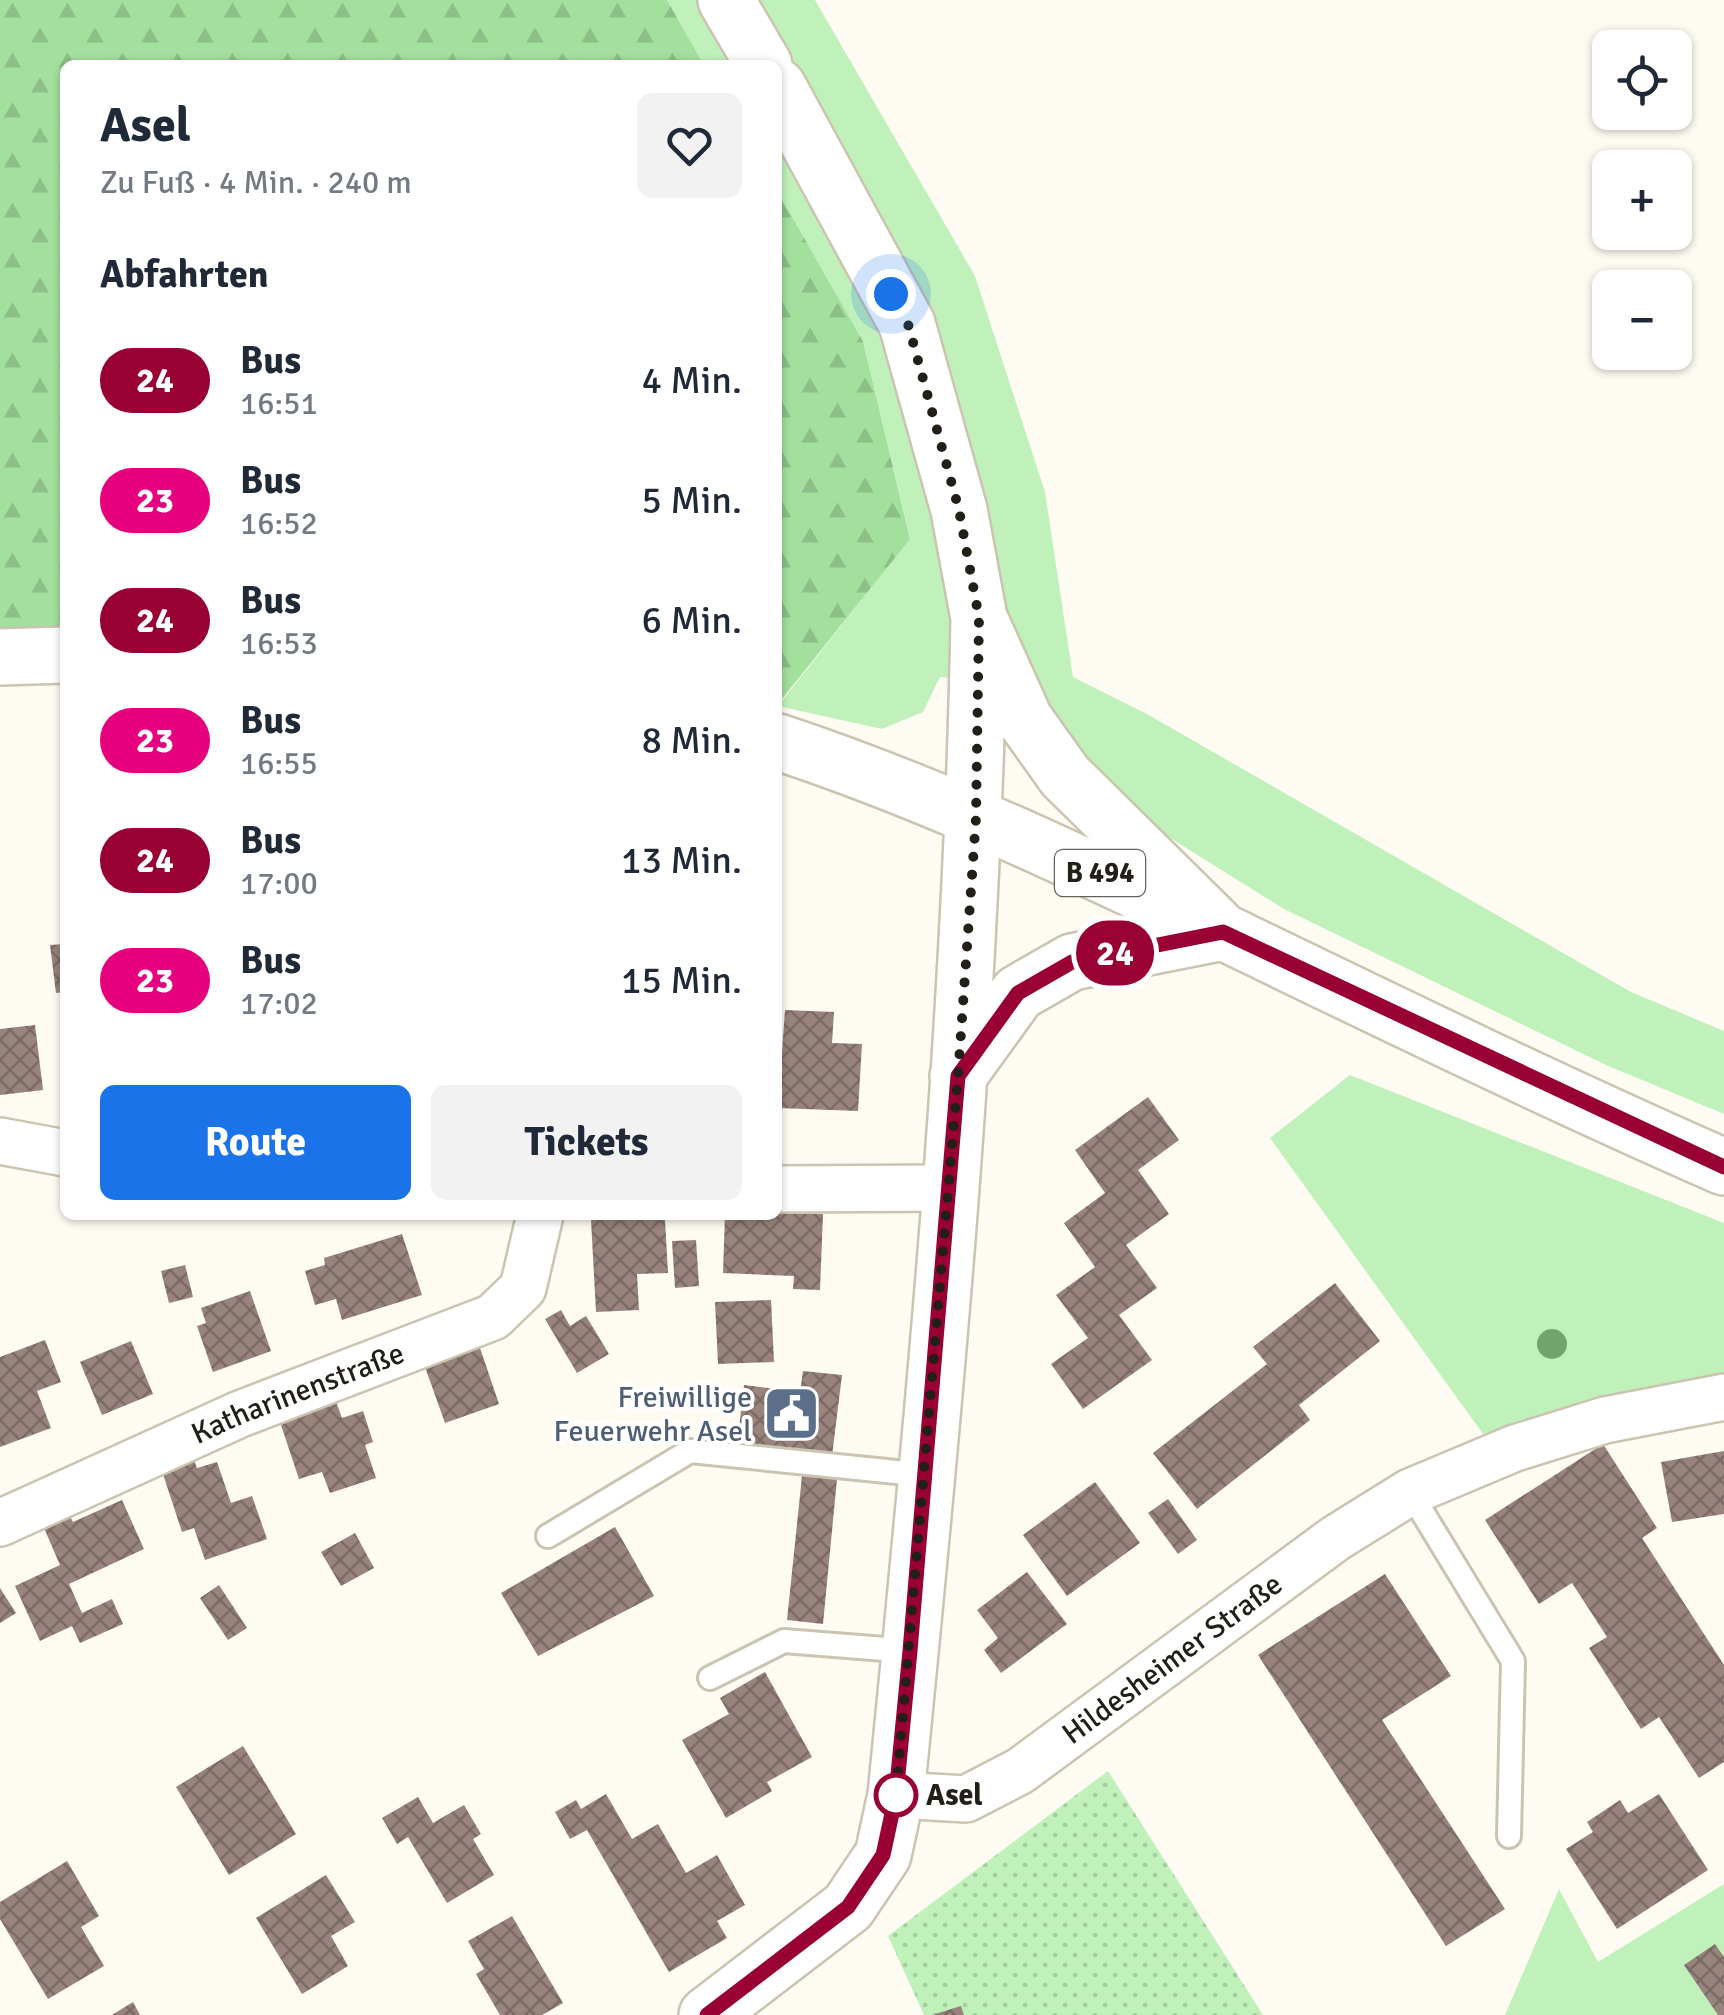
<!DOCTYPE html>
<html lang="de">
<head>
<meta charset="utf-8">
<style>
	:root { --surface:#fff; --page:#f2f2f3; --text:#1f2937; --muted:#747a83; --accent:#1a73e8 }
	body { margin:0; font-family:Signika,sans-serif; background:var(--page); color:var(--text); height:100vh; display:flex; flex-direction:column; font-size:38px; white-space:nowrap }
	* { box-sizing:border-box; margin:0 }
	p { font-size:32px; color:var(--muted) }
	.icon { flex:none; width:55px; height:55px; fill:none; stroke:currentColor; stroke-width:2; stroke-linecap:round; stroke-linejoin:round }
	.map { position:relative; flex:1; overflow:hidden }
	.drawer { position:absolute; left:60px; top:60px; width:722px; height:1160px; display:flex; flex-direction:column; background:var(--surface); border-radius:15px; box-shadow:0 2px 8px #0004 }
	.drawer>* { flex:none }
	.badge { padding:0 20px; border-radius:32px; font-size:35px; line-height:65px }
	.tools { position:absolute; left:1592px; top:30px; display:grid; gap:20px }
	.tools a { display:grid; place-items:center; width:100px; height:100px; border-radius:15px; background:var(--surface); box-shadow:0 2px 8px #0004; font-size:50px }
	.you { position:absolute; width:50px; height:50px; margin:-25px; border:8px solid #fff; border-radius:50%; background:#1a73e8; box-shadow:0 0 0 15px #1a73e833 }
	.map>.badge { position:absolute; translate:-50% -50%; box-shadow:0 0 0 5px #fff }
	h2 { padding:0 40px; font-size:38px; line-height:90px }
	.round { display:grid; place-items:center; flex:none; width:105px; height:105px; border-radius:15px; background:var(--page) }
	.overview { display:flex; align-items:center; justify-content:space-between; height:170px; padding:0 40px }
	h1 { font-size:48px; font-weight:800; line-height:75px }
	.button { display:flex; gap:20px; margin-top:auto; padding:20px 40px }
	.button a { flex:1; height:115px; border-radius:15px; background:var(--accent); color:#fff; font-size:40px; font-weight:800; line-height:115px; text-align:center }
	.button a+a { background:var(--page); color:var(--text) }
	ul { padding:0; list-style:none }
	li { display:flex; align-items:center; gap:30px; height:120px; padding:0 40px }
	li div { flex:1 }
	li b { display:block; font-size:38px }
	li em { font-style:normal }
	li .badge { min-width:110px; font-weight:700; text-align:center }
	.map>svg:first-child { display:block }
	.grass { fill:#c0f1bb }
	.forest { fill:url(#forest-firs) }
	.garden { fill:url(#garden-dots) }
	.building { fill:url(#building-cross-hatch) }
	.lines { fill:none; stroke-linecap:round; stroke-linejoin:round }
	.lane-casing { stroke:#cbc4b1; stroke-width:28 }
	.street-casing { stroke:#cbc4b1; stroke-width:50 }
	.secondary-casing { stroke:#cbc4b1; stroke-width:60 }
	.primary-casing { stroke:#cbc4b1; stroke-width:60 }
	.lane { stroke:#fff; stroke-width:22 }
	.street { stroke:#fff; stroke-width:45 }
	.secondary { stroke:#fff; stroke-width:55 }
	.primary { stroke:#fff; stroke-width:55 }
	.tree { fill:#72a26d }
	.line-casing { stroke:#fff; stroke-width:22 }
	.line { stroke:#903; stroke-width:15 }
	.walk { stroke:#221f18; stroke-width:10; stroke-dasharray:0 18 }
	.stop-dot { fill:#fff; stroke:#903; stroke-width:5 }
	.labels { text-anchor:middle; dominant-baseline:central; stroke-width:8; stroke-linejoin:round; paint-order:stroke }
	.shield { fill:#fff; stroke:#64625d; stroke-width:2.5 }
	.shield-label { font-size:28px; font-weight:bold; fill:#221f18 }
	.street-label { font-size:30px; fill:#221f18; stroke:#fff }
	.service-label { font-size:30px; fill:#4e5e75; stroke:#fff; text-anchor:end }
	.stop-label { font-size:30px; font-weight:bold; fill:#221f18; stroke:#fff; text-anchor:start }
</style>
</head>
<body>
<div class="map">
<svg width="1724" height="2015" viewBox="0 0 1724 2015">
	<defs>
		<pattern id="forest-firs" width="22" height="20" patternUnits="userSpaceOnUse" patternTransform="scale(2.5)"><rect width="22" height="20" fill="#a3e09e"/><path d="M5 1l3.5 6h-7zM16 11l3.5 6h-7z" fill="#8cc087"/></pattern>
		<pattern id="garden-dots" width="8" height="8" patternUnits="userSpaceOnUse" patternTransform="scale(2.5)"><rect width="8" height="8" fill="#c0f1bb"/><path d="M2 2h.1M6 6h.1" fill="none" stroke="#a5cea0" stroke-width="1.8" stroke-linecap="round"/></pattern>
		<pattern id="building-cross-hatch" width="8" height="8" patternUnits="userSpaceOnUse" patternTransform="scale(2.5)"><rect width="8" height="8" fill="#98847c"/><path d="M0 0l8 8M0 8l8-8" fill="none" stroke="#7c6b65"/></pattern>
	</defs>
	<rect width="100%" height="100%" fill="#fefbf3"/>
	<path class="grass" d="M667 0H815L975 276 1045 492 1073 677 1147 714 1631 992 1724 1031V1114L1606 1065 1284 909 1143 821 1072 760 1024 686 940 677 923 712 882 729 778 706 910 538 863 341 778 192V65H704Z
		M1350 1075 1724 1223V1381L1609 1396 1483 1434 1270 1138Z
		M1724 1884V2015H1505L1559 1889 1598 1962Z"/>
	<path class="forest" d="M0 0H667L704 65H65V681L0 683Z
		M778 192 863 341 910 539 778 704Z"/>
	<path class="garden" d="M1108 1771 1263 2015H924L888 1936Z"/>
	<path class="building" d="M65 944V992L56 993 50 945Z
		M785 1010 834 1012 832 1043 862 1044 858 1111 778 1108Z
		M35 1025 43 1090 0 1095V1029Z
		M1148 1097 1179 1140 1138 1170 1169 1214 1126 1245 1157 1288 1119 1315 1152 1360 1083 1409 1051 1364 1088 1338 1056 1295 1095 1267 1064 1223 1105 1193 1075 1150Z
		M778 1213 823 1214 820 1290 793 1289 794 1276 723 1273 725 1215Z
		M608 1215H659V1220H665L668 1273 637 1274 639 1310 596 1312 591 1220 608 1219Z
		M402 1234 422 1295 342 1320 336 1299 315 1305 305 1271 325 1265 324 1258Z
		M696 1240 699 1286 675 1288 672 1241Z
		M185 1265 193 1297 169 1303 161 1271Z
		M1335 1283 1380 1341 1299 1405 1310 1420 1197 1509 1153 1453 1267 1364 1253 1347Z
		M250 1291 271 1351 213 1372 197 1326 206 1323 201 1308Z
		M771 1300 774 1362 718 1364 715 1302Z
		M561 1310 570 1326 586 1316 609 1354 577 1373 545 1319Z
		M45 1340 61 1382 37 1391 51 1428 0 1447V1357Z
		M131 1341 153 1394 102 1415 80 1362Z
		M480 1348 499 1404 445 1423 425 1367Z
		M803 1371 842 1375 832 1456 737 1445 744 1385 800 1392Z
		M334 1396 342 1418 363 1411 373 1442 365 1445 376 1478 330 1493 322 1472 299 1479 278 1416Z
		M1603 1444 1657 1528 1642 1538 1724 1665V1762L1699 1778 1659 1717 1641 1729 1589 1648 1607 1637 1572 1583 1539 1604 1485 1520Z
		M1724 1451V1514L1672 1522 1661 1462Z
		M194 1460 197 1468 217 1462 231 1503 252 1496 267 1539 205 1560 194 1528 182 1532 162 1471Z
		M802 1476 837 1479 823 1624 787 1620Z
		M1095 1482 1140 1543 1067 1596 1023 1535Z
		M1168 1499 1197 1540 1178 1554 1148 1513Z
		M122 1500 144 1549 69 1584 82 1613 112 1599 123 1624 80 1643 72 1626 40 1641 15 1586 60 1565 44 1528 70 1516 73 1522Z
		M615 1527 654 1596 538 1656 501 1593Z
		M355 1533 374 1568 341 1586 321 1552Z
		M1027 1572 1067 1624 1001 1673 984 1650 998 1638 977 1610Z
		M1385 1574 1451 1676 1382 1720 1505 1909 1446 1946 1258 1655Z
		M219 1585 247 1628 228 1640 200 1598Z
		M0 1588 16 1613 0 1623Z
		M765 1672 812 1757 767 1782 772 1791 726 1818 682 1740 729 1714 720 1698Z
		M243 1746 296 1834 229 1875 176 1787Z
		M606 1794 632 1839 658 1824 686 1873 717 1855 745 1905 717 1921 727 1938 669 1972 587 1830 570 1839 555 1812 576 1800 581 1809Z
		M1659 1794 1708 1870 1617 1929 1566 1849 1593 1832 1587 1822 1620 1800 1628 1813Z
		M418 1797 433 1823 464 1805 481 1834 473 1839 494 1875 447 1903 408 1837 397 1844 382 1818Z
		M67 1861 99 1916 81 1927 104 1966 48 1999 0 1919V1902Z
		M326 1875 355 1922 331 1936 348 1966 302 1994 256 1918Z
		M512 1916 563 2003 542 2015H500L476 1974 484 1969 468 1941Z
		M1715 1944 1724 1957V2015H1718L1684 1965Z
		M133 2002 140 2015H112Z
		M961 2006 964 2015H935V2014Z"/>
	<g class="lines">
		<defs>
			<path id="lane" d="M1410 1492 1513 1661 1509 1836
				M548 1536 690 1451 926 1475
				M710 1678 784 1641 910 1651"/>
			<g id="street">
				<path d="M0 1141 65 1153"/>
				<path d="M778 1189 949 1188"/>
				<path id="s1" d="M0 1523 240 1414 493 1317 523 1288 540 1215"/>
				<path id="s2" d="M896 1795 966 1799 1020 1771 1336 1538 1410 1492 1515 1448 1605 1420 1724 1397"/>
			</g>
			<path id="secondary" d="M726 0 764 65
				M778 87 907 324 959 510 979 618 1025 720 1065 776 1217 926
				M958 1076 1018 993 1072 962 1223 932
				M707 2015 848 1907 883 1855 896 1795C935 1404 972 1011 979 618"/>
			<path id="primary" d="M0 657 65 655
				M778 742C939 795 1091 869 1244 942 1403 1019 1562 1096 1724 1167"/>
		</defs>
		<use href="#lane" class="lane-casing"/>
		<use href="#street" class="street-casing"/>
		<use href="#secondary" class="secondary-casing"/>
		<use href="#primary" class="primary-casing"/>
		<use href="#lane" class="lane"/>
		<use href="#street" class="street"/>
		<use href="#secondary" class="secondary"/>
		<use href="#primary" class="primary"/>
	</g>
	<circle class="tree" cx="1552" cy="1344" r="15"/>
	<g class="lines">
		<defs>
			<path id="line" d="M707 2015 848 1907 883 1855 896 1795 910 1651 958 1076 1018 993 1072 962 1223 932 1724 1167"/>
		</defs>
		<use href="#line" class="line-casing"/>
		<use href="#line" class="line"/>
		<path class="walk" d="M891 294 908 324 959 510 979 618 976 818 958 1076 896 1795"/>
	</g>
	<defs>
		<symbol id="civic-square" viewBox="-11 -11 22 22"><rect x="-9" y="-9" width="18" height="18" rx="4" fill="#5c6f8a" stroke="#fff"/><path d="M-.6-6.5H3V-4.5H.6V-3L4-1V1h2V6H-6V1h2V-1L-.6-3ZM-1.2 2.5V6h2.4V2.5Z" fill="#fff"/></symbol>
	</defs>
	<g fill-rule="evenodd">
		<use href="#civic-square" x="760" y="1382" width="63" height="63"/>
	</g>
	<circle class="stop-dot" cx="896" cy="1795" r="20"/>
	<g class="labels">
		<rect class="shield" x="1055" y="850" width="90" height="46" rx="8"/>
		<g class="shield-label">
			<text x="1100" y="873">B 494</text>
		</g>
		<g class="street-label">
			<text stroke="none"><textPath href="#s1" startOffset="325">Katharinenstraße</textPath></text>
			<text stroke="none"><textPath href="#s2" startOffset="320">Hildesheimer Straße</textPath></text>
		</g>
		<g class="service-label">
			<text x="752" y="1397">Freiwillige<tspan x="752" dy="34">Feuerwehr Asel</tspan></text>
		</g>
		<g class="stop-label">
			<text x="926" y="1795">Asel</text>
		</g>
	</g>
</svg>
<div class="tools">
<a><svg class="icon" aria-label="locate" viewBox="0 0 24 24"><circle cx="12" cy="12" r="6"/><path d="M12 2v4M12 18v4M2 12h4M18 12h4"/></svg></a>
<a>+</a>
<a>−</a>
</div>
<div class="you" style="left:891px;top:294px"></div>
<b class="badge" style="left:1115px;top:953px;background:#903;color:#fff">24</b>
<section class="drawer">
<div class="overview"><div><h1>Asel</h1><p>Zu Fuß · 4 Min. · 240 m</p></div><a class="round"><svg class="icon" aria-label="heart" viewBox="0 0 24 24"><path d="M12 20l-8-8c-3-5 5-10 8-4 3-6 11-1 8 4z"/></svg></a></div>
<h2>Abfahrten</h2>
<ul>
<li><span class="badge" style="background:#903;color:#fff">24</span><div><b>Bus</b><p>16:51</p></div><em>4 Min.</em></li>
<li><span class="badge" style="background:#e6007e;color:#fff">23</span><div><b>Bus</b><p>16:52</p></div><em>5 Min.</em></li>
<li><span class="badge" style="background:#903;color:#fff">24</span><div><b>Bus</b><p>16:53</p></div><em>6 Min.</em></li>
<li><span class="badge" style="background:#e6007e;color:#fff">23</span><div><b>Bus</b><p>16:55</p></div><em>8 Min.</em></li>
<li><span class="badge" style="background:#903;color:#fff">24</span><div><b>Bus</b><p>17:00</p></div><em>13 Min.</em></li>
<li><span class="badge" style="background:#e6007e;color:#fff">23</span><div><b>Bus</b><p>17:02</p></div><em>15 Min.</em></li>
</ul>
<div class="button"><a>Route</a><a>Tickets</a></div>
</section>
</div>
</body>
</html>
